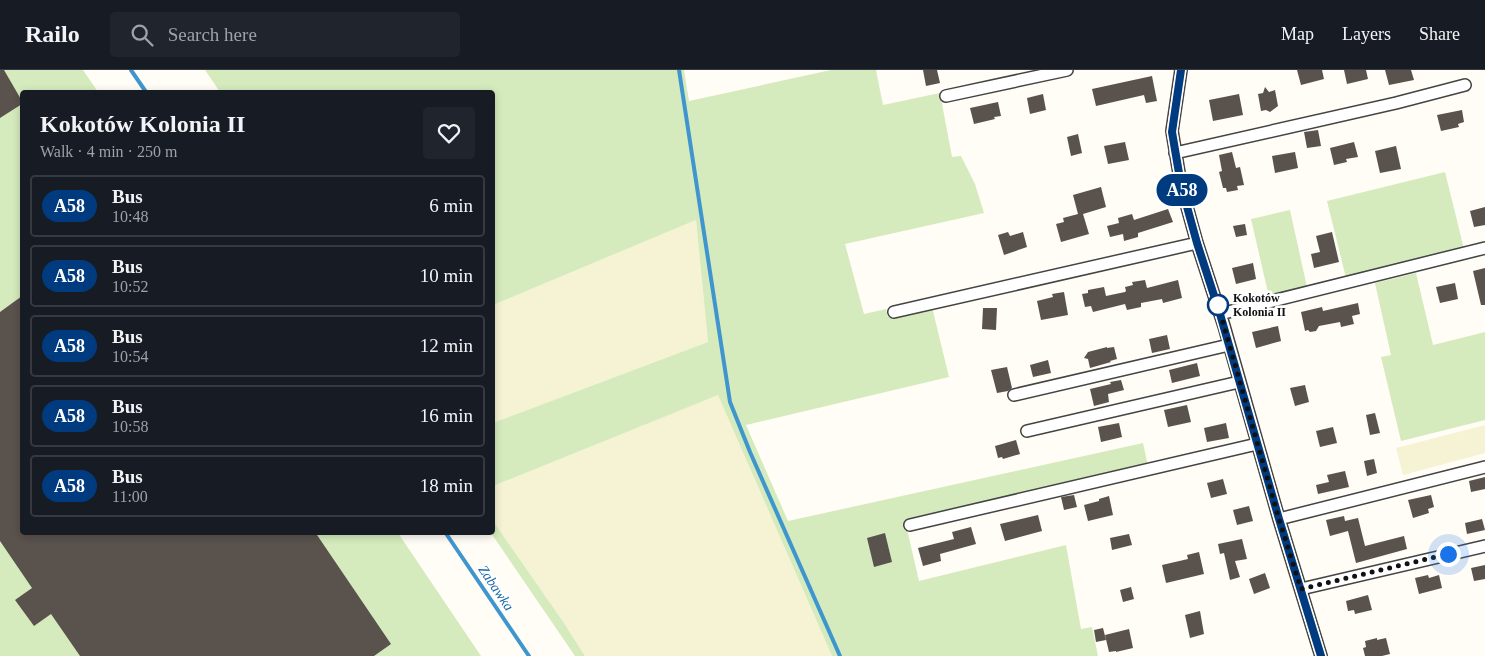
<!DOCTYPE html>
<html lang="en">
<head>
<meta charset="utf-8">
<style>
	:root { --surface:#171b24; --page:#20242c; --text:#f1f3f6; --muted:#9ea1a6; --line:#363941 }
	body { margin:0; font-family:"Times New Roman",serif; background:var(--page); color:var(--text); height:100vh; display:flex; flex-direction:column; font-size:19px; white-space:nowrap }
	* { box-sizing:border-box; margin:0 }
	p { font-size:16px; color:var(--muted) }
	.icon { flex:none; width:28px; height:28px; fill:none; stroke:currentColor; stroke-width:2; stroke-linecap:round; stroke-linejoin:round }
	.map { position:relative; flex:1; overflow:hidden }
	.drawer { position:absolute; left:20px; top:20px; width:475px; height:445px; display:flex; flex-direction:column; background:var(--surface); border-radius:5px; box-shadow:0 2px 8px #0003 }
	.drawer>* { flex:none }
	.badge { padding:0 10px; border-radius:16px; font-size:18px; line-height:32px }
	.you { position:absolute; width:25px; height:25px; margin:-12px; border:4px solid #fff; border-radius:50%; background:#1a73e8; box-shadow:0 0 0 8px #1a73e833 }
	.map>.badge { position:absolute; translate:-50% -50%; box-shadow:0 0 0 2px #fff }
	.round { display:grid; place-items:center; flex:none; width:52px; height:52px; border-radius:5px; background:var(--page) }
	.headline { display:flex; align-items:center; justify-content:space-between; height:85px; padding:0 20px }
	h1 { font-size:24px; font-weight:700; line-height:38px }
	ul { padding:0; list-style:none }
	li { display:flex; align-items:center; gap:15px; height:62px; margin:0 10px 8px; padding:0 10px; border:2px solid var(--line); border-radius:5px }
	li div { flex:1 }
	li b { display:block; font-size:19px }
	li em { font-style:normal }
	li .badge { min-width:55px; font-weight:700; text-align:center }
	header { display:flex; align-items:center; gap:30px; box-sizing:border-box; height:70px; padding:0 25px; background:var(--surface); border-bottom:1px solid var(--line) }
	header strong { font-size:24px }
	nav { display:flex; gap:28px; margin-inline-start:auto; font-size:18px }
	.search { width:350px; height:45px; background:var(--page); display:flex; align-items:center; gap:12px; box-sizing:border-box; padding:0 18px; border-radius:5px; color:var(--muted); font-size:19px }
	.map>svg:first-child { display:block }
	.farmland { fill:#f6f3d4 }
	.green { fill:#d5ebbd }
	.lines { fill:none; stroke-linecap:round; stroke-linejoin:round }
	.stream { stroke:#3f96cf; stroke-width:4 }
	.building { fill:#5a524d }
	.minor-casing { stroke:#444; stroke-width:14 }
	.minor { stroke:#fff; stroke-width:11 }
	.line-casing { stroke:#fff; stroke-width:11 }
	.line { stroke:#003b80; stroke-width:8 }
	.walk { stroke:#111; stroke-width:5; stroke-dasharray:0 9 }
	.stop-dot { fill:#fff; stroke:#003b80; stroke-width:2.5 }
	.labels { text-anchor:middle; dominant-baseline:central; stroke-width:5; stroke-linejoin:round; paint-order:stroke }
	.stop-label { font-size:12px; font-weight:bold; fill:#111; stroke:#fff; text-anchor:start }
	.water-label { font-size:14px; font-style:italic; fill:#1768a6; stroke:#fff }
</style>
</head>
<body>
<header>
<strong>Railo</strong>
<div class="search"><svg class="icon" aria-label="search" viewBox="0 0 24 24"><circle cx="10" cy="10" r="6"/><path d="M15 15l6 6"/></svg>Search here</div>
<nav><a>Map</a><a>Layers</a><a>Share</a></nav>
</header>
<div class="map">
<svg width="1485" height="586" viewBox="0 0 1485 586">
	<rect width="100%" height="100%" fill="#fffdf5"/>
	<path class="farmland" d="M696 150 708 272 493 353V235Z
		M718 324 832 586H585L564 553 493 451 492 416Z
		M1485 355V383L1403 405 1396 378Z"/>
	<path class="green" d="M0 0H83L98 22H22V462L398 463 481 586H0Z
		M205 0H684L689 31 831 0H876L883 35 940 23 952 87 961 86 975 114 984 143 845 174 864 244 886 239 888 247 932 237 949 307 746 355 788 451 1143 373 1148 396 906 455 919 511 1066 475 1081 559 1092 557 1098 586H832L718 325 493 416V353L708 272 696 150 493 235 492 22H220Z
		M1445 102 1464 179 1346 208 1327 131Z
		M1290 140 1307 217 1269 227 1251 149Z
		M1416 203 1433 275 1485 262V350L1401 371 1381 287 1391 285 1375 213Z
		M493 451 564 553 585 586H575L491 463 492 462Z"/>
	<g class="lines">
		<path class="stream" d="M131 0 146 22
			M679 0 730 332 750 382 840 586
			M445 462 529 586"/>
	</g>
	<path class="building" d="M0 0H4L22 31V34L0 48Z
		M923 0H937L940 13 926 16Z
		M1297 0H1322L1324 9 1301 15Z
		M1344 0H1366L1368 9 1347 14Z
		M1385 0H1411L1414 10 1389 15Z
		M1152 6 1157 31 1146 33 1144 25 1096 36 1092 19Z
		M1265 17 1269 22 1275 20 1278 36 1270 42 1266 40 1261 41 1258 24 1263 23Z
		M1043 24 1046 40 1030 44 1027 28Z
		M1239 24 1243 45 1213 51 1209 30Z
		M998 32 1001 46 994 47 995 49 974 54 970 38Z
		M1462 40 1464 52 1458 54 1459 57 1441 61 1437 45Z
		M1318 60 1321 76 1307 78 1304 62Z
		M1078 64 1082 83 1071 86 1067 67Z
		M1125 72 1129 90 1108 94 1104 76Z
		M1354 72 1358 87 1346 89 1347 92 1334 95 1330 78Z
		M1396 76 1401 99 1380 103 1375 81Z
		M1232 82 1236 98 1240 97 1244 115 1237 116 1238 120 1227 122 1226 118H1223L1219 102 1222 101 1219 85Z
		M1295 82 1298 98 1275 103 1272 86Z
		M1101 117 1106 137 1083 144 1089 164 1061 172 1056 154 1064 152 1063 148 1078 144 1073 125Z
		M1485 137V155L1474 157 1470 141Z
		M1168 139 1173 152 1138 163V167L1124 171 1123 164 1110 167 1107 156 1119 153 1118 148 1132 144 1134 150Z
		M1245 154 1247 165 1236 167 1233 156Z
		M1008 162 1010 166 1023 162 1027 177 1004 185 998 165Z
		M1332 162 1339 192 1314 198 1311 184 1320 182 1316 166Z
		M1253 193 1256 209 1236 214 1232 198Z
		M1485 198V235H1481L1473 201Z
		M1145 210 1147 218 1178 210 1182 228 1163 233 1162 229 1141 233V237L1127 240 1125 234 1093 242 1091 236 1085 237 1082 224 1088 223V220L1104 217 1106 226 1125 222 1126 221 1125 217 1133 215 1132 212Z
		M1455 213 1458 229 1440 233 1436 217Z
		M1064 222 1068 245 1041 250 1037 231 1053 227 1052 224Z
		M22 226V462H315L391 574 374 586H80L51 544 34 556 15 530 32 518 0 471V242Z
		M1358 233 1360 244 1352 246 1354 254 1341 257 1340 252 1319 256 1316 261 1310 262 1308 260 1305 261 1301 242 1322 237 1323 241Z
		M983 238H997L996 260 982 259Z
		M1278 256 1281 271 1256 278 1252 262Z
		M1167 265 1170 279 1152 283 1149 269Z
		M1107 277V278L1114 277 1117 289 1110 291 1111 292 1090 298 1088 289 1084 288 1088 282Z
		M1048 290 1051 303 1033 307 1030 295Z
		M1197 293 1200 306 1172 313 1169 300Z
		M1007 297 1012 318 1008 321 997 323 991 300Z
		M1121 310 1124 320 1108 324 1109 332 1094 336 1090 319 1111 314 1110 312Z
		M1305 315 1309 332 1295 336 1290 318Z
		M1187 335 1191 352 1168 357 1164 340Z
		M1375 343 1380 363 1370 365 1366 345Z
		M1119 353 1122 367 1101 372 1098 357Z
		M1226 353 1229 368 1207 372 1204 358Z
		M1333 357 1337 373 1320 377 1316 361Z
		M1016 370 1020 384 1003 389 1002 387 998 388 995 376Z
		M1374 389 1377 403 1367 406 1364 391Z
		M1345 401 1349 417 1318 424 1316 415 1329 412 1327 405Z
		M1485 407V419L1471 422 1469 411Z
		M1223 409 1227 424 1211 428 1207 413Z
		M1074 425 1077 437 1064 440 1061 427Z
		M1431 425 1434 437 1428 439 1429 443 1413 448 1408 430Z
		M1109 426 1113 445 1088 451 1084 435 1099 431V429Z
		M1249 436 1253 451 1237 455 1233 440Z
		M1038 445 1042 461 1005 471 1000 454Z
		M1344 446 1345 451 1358 448 1365 476 1404 466 1407 479 1356 493 1348 461 1330 466 1326 450Z
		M1482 449 1485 460 1467 464 1465 453Z
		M971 457 976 474 940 484 941 491 923 496 918 478 954 469 952 462Z
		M885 463 892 492 874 497 867 468Z
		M1129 464 1132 475 1112 480 1110 468Z
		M1242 469 1247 489 1235 491 1240 507 1230 510 1224 483 1220 484 1218 474Z
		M1199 482 1204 504 1166 513 1162 495 1188 489 1187 485Z
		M1485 495V509L1474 511 1471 498Z
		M1265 503 1270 518 1254 524 1249 509Z
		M1428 505 1429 508 1439 505 1442 518 1419 524 1415 508Z
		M1131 517 1134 529 1123 532 1120 520Z
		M1368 525 1372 540 1355 544 1354 540 1348 541 1346 531Z
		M1200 541 1204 564 1190 568 1185 545Z
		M1103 558 1106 570 1096 572 1094 560Z
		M1129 559 1133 578 1116 582V581L1109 582 1105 565Z
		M1377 568V570L1386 568 1390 584 1382 586H1365L1363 578 1366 577 1365 571Z"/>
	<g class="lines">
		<defs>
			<path id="minor" d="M1181 0 1172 61 1181 115 1197 173 1224 256 1279 449 1321 586
				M946 26 1067 0
				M1175 83 1396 33 1465 15
				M894 242 1197 173
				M1220 244 1485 178
				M1014 325 1229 275
				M1027 361 1239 312
				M1279 449 1485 397
				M910 455 1257 374
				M1301 519 1485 476"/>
		</defs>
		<use href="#minor" class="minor-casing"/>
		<use href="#minor" class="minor"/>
	</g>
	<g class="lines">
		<defs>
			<path id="line" d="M1181 0 1172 62 1181 115 1197 173 1220 244 1279 449 1321 586"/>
		</defs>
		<use href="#line" class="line-casing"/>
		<use href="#line" class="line"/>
		<path class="walk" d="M1218 235 1279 449 1301 519 1448 484"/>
	</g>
	<circle class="stop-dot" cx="1218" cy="235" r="10"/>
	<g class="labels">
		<g class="stop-label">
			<text x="1233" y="228">Kokotów<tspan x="1233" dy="14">Kolonia II</tspan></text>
		</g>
		<g class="water-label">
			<text transform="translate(496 518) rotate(56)">Zabawka</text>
		</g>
	</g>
</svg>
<div class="you" style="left:1448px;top:484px"></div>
<b class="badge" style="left:1182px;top:120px;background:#003b80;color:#fff">A58</b>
<section class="drawer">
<div class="headline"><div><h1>Kokotów Kolonia II</h1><p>Walk · 4 min · 250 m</p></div><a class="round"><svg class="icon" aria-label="heart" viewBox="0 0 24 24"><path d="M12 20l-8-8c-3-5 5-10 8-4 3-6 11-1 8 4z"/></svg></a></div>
<ul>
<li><span class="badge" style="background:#003b80;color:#fff">A58</span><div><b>Bus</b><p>10:48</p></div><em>6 min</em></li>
<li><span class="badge" style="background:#003b80;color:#fff">A58</span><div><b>Bus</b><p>10:52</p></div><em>10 min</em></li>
<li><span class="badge" style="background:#003b80;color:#fff">A58</span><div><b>Bus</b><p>10:54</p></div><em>12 min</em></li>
<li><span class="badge" style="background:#003b80;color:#fff">A58</span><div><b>Bus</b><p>10:58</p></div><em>16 min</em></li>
<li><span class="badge" style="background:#003b80;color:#fff">A58</span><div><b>Bus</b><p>11:00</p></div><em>18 min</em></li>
</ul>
</section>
</div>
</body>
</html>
